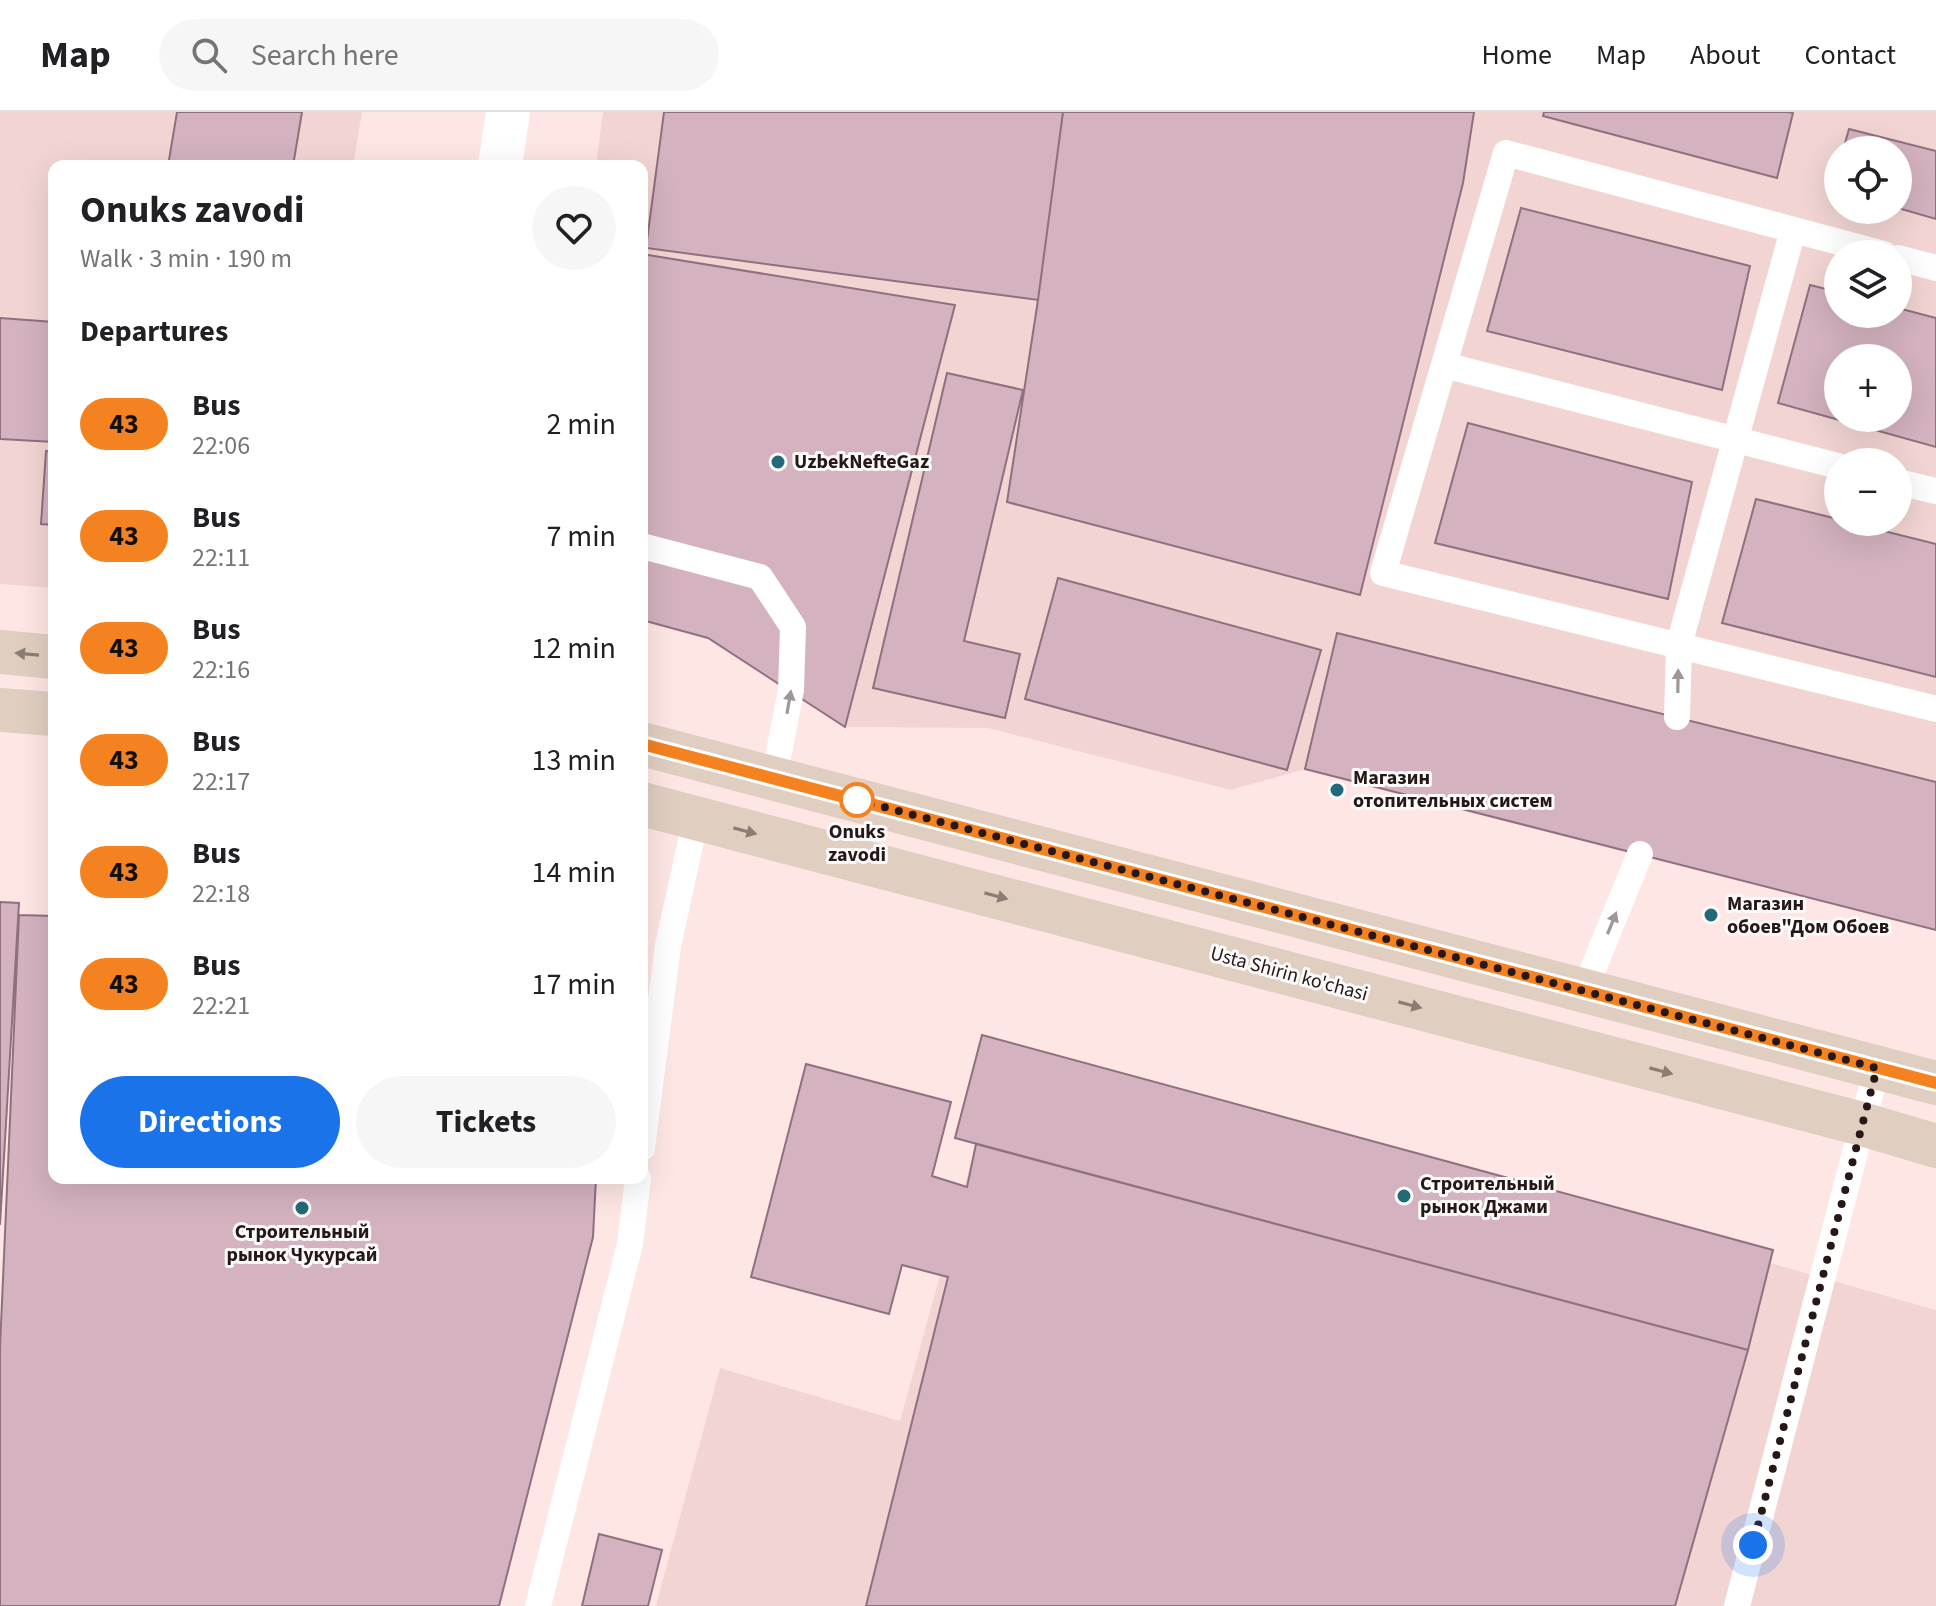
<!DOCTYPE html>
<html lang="en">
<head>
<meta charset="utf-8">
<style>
	:root { --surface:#fff; --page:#f6f6f6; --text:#202124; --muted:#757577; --line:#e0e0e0; --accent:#1a73e8 }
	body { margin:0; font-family:"Source Sans 3",sans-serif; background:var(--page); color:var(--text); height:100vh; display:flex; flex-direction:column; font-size:30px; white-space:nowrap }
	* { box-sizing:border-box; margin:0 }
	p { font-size:26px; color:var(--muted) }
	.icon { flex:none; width:44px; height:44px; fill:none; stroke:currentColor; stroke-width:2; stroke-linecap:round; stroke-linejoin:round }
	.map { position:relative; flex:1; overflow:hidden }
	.details { position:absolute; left:48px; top:48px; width:600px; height:1024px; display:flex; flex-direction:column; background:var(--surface); border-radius:16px; box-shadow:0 8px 32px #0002 }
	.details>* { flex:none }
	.badge { padding:0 16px; border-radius:26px; font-size:28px; line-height:52px }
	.buttons { position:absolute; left:1824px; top:24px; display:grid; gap:16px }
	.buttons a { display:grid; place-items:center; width:88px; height:88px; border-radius:50%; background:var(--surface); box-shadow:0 8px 32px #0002; font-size:40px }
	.you { position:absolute; width:40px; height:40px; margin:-20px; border:6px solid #fff; border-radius:50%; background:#1a73e8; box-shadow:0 0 0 12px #1a73e833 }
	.map>.badge { position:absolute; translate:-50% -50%; box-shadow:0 0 0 4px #fff }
	h2 { padding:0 32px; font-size:30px; line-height:72px }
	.round { display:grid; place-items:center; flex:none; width:84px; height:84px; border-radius:42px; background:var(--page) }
	.summary { display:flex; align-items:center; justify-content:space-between; height:136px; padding:0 32px }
	h1 { font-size:38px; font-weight:700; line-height:60px }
	.cta { display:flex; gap:16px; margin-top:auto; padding:16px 32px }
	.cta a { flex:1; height:92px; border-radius:48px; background:var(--accent); color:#fff; font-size:32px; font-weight:700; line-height:92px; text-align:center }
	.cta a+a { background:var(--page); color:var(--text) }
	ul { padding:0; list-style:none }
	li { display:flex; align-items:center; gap:24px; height:112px; padding:0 32px }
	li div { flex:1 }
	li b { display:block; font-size:30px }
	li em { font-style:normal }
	li .badge { min-width:88px; font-weight:700; text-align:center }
	header { display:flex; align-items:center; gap:48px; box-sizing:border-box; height:112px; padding:0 40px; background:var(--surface); border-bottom:2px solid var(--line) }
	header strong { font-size:38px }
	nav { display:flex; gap:44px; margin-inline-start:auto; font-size:28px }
	.search { width:560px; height:72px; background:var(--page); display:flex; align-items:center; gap:20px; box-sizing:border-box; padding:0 28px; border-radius:44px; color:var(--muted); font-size:30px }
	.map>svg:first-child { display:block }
	.built { fill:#f2d5d2; fill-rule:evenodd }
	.building { fill:#d4b2c0; stroke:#90707e; stroke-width:2; fill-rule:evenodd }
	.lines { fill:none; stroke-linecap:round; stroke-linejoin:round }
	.lane { stroke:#fff; stroke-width:26 }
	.street { stroke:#fff; stroke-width:44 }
	.secondary { stroke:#e0cfc1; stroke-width:44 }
	.oneway { fill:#8c7d74 }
	.oneway2 { fill:#9d9797 }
	.line-casing { stroke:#fff; stroke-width:18 }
	.line { stroke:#f58220; stroke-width:12 }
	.walk { stroke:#261817; stroke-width:8; stroke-dasharray:0 14.4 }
	.poi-dot { fill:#236a78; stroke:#fafafa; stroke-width:3 }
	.stop-dot { fill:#fff; stroke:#f58220; stroke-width:4 }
	.labels { text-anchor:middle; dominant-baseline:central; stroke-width:6; stroke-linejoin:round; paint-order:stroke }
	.poi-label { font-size:20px; font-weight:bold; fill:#261817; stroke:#fafafa; text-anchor:start }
	.stop-label { font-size:20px; font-weight:bold; fill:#261817; stroke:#fafafa }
	.street-label { font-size:20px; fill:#261817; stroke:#fafafa }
</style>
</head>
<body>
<header>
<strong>Map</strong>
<div class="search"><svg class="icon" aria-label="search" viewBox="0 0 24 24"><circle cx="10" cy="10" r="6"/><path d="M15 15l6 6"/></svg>Search here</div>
<nav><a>Home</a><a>Map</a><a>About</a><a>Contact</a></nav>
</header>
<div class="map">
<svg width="1936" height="1494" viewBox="0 0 1936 1494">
	<rect width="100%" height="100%" fill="#fee6e4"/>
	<path class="built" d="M0 0H362L353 54H54V476L0 472Z
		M603 0H1936V818L1305 657 1231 678 988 616 845 615 708 526 642 508V54H596ZM1838 38H1898V98H1838ZM1838 142H1898V202H1838ZM1838 246H1898V306H1838ZM1838 350H1898V410H1838Z
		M976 1032 1748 1238 1770 1151 1936 1198V1494H656L720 1256 900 1309Z"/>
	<path class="building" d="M177 0H302L293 54H168Z
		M664 0H1063L1038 188 646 136Z
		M1063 0H1474L1463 71 1360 483 1007 390 1038 188Z
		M1544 0H1788L1793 1 1777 66 1543 4Z
		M1849 17 1936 39V107L1898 96V38H1843Z
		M1838 54V80L1831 78Z
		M1521 96 1750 154 1722 278 1487 219Z
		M642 142 955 193 845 615 708 526 642 508Z
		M1810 173 1838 180V202H1898V196L1936 206V335L1778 291ZM1838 246H1898V306H1838Z
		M0 206 54 210V330L0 327Z
		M947 261 1023 278 964 529 1020 542 1005 606 873 576Z
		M1468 311 1692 370 1668 487 1435 431Z
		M46 339 54 340V413L41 412Z
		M1756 387 1838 407V410H1848L1936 432V565L1722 511Z
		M1058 466 1321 538 1287 658 1025 587Z
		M1337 521 1936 670V818L1305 657Z
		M0 790 19 791 0 1113Z
		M19 803 54 804V1066H596L593 1125 499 1494H0V1235Z
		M982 923 1773 1138 1748 1238 955 1026Z
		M806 952 951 990 932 1064 967 1075 976 1032 1748 1238 1675 1494H866L948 1165 902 1153 889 1202 751 1165Z
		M599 1422 662 1438 648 1494H582Z"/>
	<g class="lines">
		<path class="lane" d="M1884 142 1506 41 1383 461 1936 597
			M1898 146 1936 156
			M1444 253 1838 354
			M1898 370 1936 379
			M642 434 760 465 793 515 791 578 774 666
			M1677 605 1679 533 1793 118
			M1584 879 1640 742
			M642 1036 668 834 696 706
			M538 1494 630 1132 638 1066
			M1737 1494 1877 956"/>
		<path class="street" d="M500 54 508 0"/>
		<path class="secondary" d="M0 540 54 545
			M0 598 54 602
			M642 632 1936 971
			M642 692 1862 1012 1936 1034"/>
	</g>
	<defs><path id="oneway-solid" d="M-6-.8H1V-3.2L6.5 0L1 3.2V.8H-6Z" transform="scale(2)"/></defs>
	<g class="oneway">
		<use href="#oneway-solid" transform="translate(27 542) rotate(-175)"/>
		<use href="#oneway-solid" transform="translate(745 719) rotate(15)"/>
		<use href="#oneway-solid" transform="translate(996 784) rotate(15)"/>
		<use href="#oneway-solid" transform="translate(1410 893) rotate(15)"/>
		<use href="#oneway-solid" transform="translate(1661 959) rotate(15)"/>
	</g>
	<g class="oneway2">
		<use href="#oneway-solid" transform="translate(1678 569) rotate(-89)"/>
		<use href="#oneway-solid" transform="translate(789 590) rotate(-80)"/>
		<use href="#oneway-solid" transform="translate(1612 811) rotate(-68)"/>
	</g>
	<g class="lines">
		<defs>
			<path id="line" d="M642 632 1936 971"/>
		</defs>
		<use href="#line" class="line-casing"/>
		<use href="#line" class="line"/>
		<path class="walk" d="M857 688 1877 956 1753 1433"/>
	</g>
	<g class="poi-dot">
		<circle cx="778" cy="350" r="8"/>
		<circle cx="1337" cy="678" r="8"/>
		<circle cx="1711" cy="803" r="8"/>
		<circle cx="1404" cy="1084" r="8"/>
		<circle cx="302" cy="1096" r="8"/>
	</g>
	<circle class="stop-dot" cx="857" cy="688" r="16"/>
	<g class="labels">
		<g class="poi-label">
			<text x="794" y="350">UzbekNefteGaz</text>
			<text x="1353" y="666">Магазин<tspan x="1353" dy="23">отопительных систем</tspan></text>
			<text x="1727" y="792">Магазин<tspan x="1727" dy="23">обоев"Дом Обоев</tspan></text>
			<text x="1420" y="1072">Строительный<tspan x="1420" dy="23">рынок Джами</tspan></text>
			<text x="302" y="1120" text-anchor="middle">Строительный<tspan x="302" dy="23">рынок Чукурсай</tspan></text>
		</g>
		<g class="stop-label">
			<text x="857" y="720">Onuks<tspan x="857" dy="23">zavodi</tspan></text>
		</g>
		<g class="street-label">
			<text transform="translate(1289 862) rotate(15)">Usta Shirin ko'chasi</text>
		</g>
	</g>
</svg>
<div class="buttons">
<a><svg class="icon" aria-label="locate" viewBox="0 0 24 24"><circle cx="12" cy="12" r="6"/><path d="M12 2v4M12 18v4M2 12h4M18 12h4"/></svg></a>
<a><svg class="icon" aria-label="layers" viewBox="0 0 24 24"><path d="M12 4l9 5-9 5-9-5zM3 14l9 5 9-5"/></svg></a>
<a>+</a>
<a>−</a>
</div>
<div class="you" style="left:1753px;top:1433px"></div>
<section class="details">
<div class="summary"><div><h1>Onuks zavodi</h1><p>Walk · 3 min · 190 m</p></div><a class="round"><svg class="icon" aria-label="heart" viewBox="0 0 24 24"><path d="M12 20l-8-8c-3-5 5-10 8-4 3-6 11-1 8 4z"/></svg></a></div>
<h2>Departures</h2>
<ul>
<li><span class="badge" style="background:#f58220;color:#111">43</span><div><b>Bus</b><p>22:06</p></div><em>2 min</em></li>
<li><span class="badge" style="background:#f58220;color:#111">43</span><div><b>Bus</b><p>22:11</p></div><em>7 min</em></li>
<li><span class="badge" style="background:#f58220;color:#111">43</span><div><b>Bus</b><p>22:16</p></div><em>12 min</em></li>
<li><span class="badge" style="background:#f58220;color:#111">43</span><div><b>Bus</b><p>22:17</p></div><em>13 min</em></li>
<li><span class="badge" style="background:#f58220;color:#111">43</span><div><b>Bus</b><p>22:18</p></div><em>14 min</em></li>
<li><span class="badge" style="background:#f58220;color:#111">43</span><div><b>Bus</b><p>22:21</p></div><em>17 min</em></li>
</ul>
<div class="cta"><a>Directions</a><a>Tickets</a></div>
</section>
</div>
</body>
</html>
